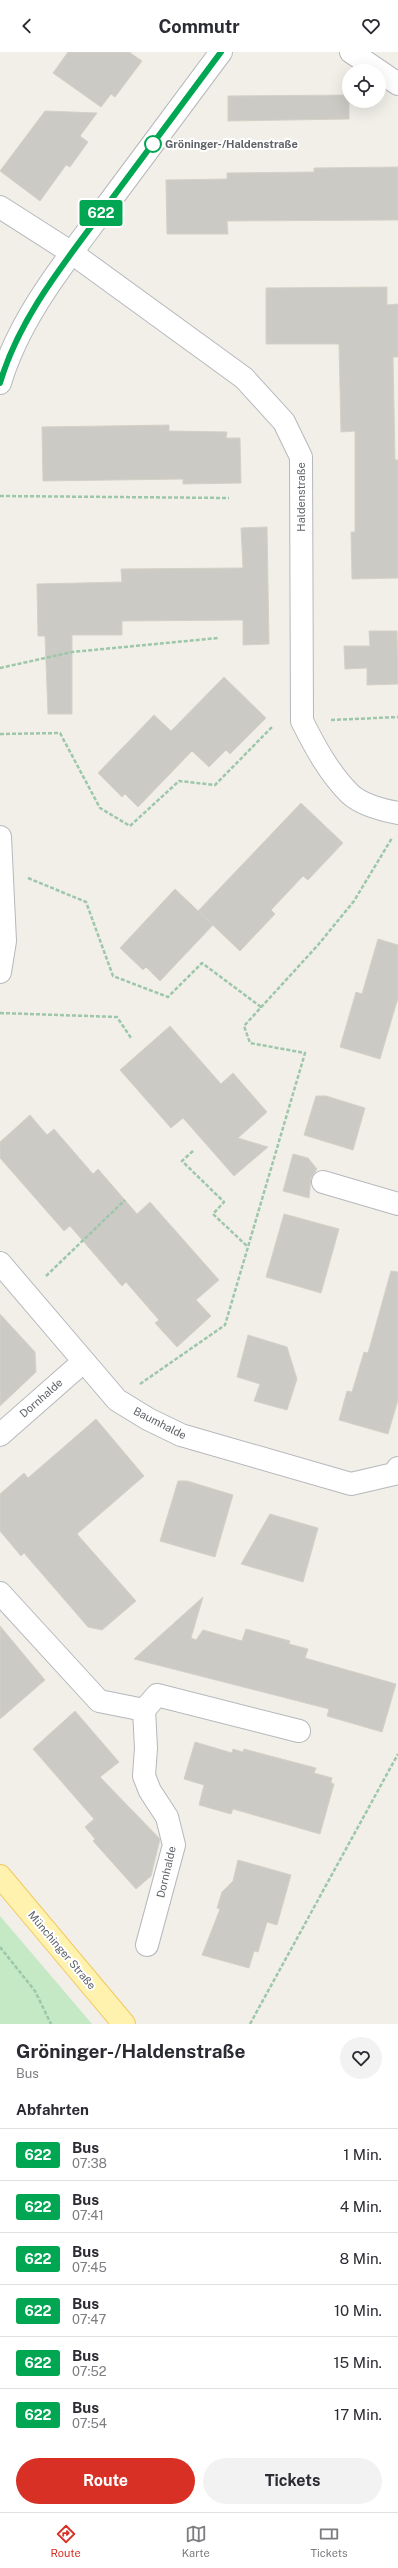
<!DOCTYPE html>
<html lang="de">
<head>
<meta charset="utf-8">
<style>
	:root { --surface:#fff; --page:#f2f2f3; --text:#2b2b33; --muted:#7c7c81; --line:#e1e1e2; --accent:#d93025 }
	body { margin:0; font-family:"Public Sans",sans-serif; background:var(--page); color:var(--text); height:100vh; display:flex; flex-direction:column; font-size:15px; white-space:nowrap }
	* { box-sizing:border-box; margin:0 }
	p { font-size:13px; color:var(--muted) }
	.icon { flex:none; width:22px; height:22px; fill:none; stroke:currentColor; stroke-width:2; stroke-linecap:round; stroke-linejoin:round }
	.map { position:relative; height:1972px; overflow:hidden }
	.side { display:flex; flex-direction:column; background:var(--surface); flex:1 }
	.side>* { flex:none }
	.badge { padding:0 8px; border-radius:3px; font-size:14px; line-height:26px }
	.buttons { position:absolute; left:342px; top:12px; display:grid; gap:8px }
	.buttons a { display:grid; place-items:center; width:44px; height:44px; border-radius:50%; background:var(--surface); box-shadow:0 4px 16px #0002; font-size:20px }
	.map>.badge { position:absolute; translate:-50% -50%; box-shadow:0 0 0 2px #fff }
	h2 { padding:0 16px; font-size:15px; line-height:36px }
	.round { display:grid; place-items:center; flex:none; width:42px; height:42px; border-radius:21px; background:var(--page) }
	.overview { display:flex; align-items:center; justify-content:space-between; height:68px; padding:0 16px }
	h1 { font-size:19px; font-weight:700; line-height:30px }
	.primary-button { display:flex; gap:8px; margin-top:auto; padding:8px 16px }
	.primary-button a { flex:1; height:46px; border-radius:24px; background:var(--accent); color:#fff; font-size:16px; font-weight:700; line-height:46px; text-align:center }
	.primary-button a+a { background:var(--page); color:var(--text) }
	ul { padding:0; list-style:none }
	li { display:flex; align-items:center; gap:12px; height:52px; padding:0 16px; border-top:1px solid var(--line) }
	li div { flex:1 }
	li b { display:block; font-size:15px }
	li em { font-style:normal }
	li .badge { min-width:44px; font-weight:700; text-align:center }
	header { display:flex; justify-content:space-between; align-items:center; height:52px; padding:0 16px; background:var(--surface); font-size:18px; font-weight:700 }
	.tab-bar { display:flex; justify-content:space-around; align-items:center; height:56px; border-top:1px solid var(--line); background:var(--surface); font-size:11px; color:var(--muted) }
	.tab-bar a { display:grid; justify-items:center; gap:2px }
	.tab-bar .current { color:var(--accent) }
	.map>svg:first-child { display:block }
	.green { fill:#c5e8c5 }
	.building { fill:#cccac5; stroke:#d6d1c6 }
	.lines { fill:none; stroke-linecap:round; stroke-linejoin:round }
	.minor-casing { stroke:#b5b8bc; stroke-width:24 }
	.major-casing { stroke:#f2c960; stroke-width:24 }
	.path { stroke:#9cc7a9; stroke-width:2.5; stroke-dasharray:4 2; stroke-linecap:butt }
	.minor { stroke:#fff; stroke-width:22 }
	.major { stroke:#fff2af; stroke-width:22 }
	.line-casing { stroke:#fff; stroke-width:9 }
	.line { stroke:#00a651; stroke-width:6 }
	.stop-dot { fill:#fff; stroke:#00a651; stroke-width:2 }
	.labels { text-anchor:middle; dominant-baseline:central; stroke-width:4; stroke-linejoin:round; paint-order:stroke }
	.stop-label { font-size:11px; font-weight:bold; fill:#5f6368; stroke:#fff; text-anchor:start }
	.street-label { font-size:11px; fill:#5f6368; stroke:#fff }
</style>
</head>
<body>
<header><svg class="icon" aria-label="back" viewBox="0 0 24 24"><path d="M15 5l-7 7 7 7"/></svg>Commutr<svg class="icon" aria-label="heart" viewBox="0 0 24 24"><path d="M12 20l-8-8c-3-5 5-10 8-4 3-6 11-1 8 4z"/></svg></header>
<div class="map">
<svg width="398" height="1972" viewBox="0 0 398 1972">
	<rect width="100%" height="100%" fill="#f1efe8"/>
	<path class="green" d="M0 1864 92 1972H0Z"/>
	<path class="building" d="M68 0H129L142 9 115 45 111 42 101 55 53 21Z
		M349 43V67L228 69V44Z
		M45 59 97 61 80 84 88 90 70 115 66 113 40 149 0 119Z
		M398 115V168L227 169 228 182H167L166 128 227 127V121L314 120V116Z
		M387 235V253L398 252V305H393L395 408H398V526L352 527 351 480H355V379L341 380 339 292H266V236Z
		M169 373V379L227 380 226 386H240L241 431 183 432V427L43 429 42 375Z
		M267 475 269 592 243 593V568L122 569V583H72V662H48L45 584H38L37 532 122 530 121 517 243 516 241 476Z
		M369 579H397L398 632 367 633V616L345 617 344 594H370Z
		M224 625 266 666 230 702 226 698 209 715 192 699 138 755 125 742 122 745 98 721 154 663 171 679Z
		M301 751 343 791 308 828 303 824 271 858 275 862 240 899 198 859Z
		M175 837 213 873 160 929 146 915 143 918 120 896Z
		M378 887 398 893V946L380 1007 340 995 356 940 362 942Z
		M170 974 221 1032 233 1021 267 1060 238 1086 268 1095 234 1124 183 1066 171 1076 120 1018Z
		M316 1044H326L365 1056 353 1098 304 1083Z
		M30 1063 47 1083 54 1077 93 1122 98 1117 137 1162 150 1150 219 1228 196 1248 211 1264 177 1295 155 1271 159 1268 126 1230 122 1234 70 1174 64 1179 0 1106V1090Z
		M293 1102 308 1106 317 1117 311 1126 309 1146 283 1139Z
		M284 1162 339 1177 321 1241 266 1225Z
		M391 1219 398 1220V1348L388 1382 339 1368 347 1339 352 1340 364 1300 368 1301Z
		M0 1262 35 1300 36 1320 0 1354Z
		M248 1283 287 1295 297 1327 287 1358 254 1349 260 1332 237 1325Z
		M96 1367 144 1424 77 1482 136 1549 102 1578 88 1575 24 1501 21 1504 0 1479V1442L24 1421 28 1426Z
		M178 1429H187L233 1443 215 1505 160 1489Z
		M270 1462 318 1476 303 1530 241 1512Z
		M203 1545 191 1586 196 1588 203 1578 242 1589 246 1577 290 1589 289 1592 308 1597 305 1606 396 1632 382 1680 327 1664 329 1657 134 1607Z
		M0 1574 45 1628 0 1667Z
		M75 1659 119 1710 100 1725 160 1787 151 1824 136 1837 93 1789 95 1787 85 1775 94 1767 33 1697Z
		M195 1690 232 1701 233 1697 243 1700 244 1697 316 1716 314 1721 332 1726 331 1731 334 1732 320 1782 233 1757 231 1762 199 1753 204 1733 184 1727Z
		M238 1808 291 1823 277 1873 267 1870 258 1900 254 1899 249 1916 202 1903 220 1857 217 1856 222 1840 233 1829Z"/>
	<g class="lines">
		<defs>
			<path id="minor" d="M351 0 379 19
				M379 19 398 32
				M0 155 72 201 244 326 284 370 301 405 302 669C315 695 329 721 350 742 362 753 382 758 398 761
				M0 331C19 266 65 210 105 156 144 104 182 52 221 0
				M0 785 5 889 0 920
				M323 1130 398 1152
				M0 1211 117 1348 148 1367 181 1383 351 1432 394 1422 398 1416
				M0 1383 83 1310
				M0 1541 99 1649 144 1658
				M147 1893 174 1793 167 1765 150 1739 144 1724 146 1696 144 1658 157 1643 299 1679"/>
			<path id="major" d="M0 1824 124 1972"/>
		</defs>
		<use href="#minor" class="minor-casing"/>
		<use href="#major" class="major-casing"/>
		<path class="path" d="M0 444 229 446
			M0 616 72 600 218 586
			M331 668 398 665
			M0 682 60 681 100 756 130 774 179 729 215 733 272 675
			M28 826 86 850 113 924 168 945 202 911 261 955
			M0 961 117 965 131 986
			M193 1099 182 1109 224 1150 213 1162 248 1195
			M46 1224 125 1148
			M140 1332 225 1273 305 1001 250 991 244 974 318 893 354 849 392 786
			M0 1895 35 1939 51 1972
			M250 1972 398 1702"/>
		<use href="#minor" class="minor"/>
		<use href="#major" class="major"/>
	</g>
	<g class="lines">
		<defs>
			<path id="line" d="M0 331C19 266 65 210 105 156 144 104 182 52 221 0"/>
		</defs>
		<use href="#line" class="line-casing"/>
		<use href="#line" class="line"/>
	</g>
	<circle class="stop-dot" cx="153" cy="92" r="8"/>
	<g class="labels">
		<g class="stop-label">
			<text x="165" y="92">Gröninger-/Haldenstraße</text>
		</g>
		<g class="street-label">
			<text transform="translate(301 445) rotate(-90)">Haldenstraße</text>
			<text transform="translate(41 1346) rotate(-41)">Dornhalde</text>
			<text transform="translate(160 1371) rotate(27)">Baumhalde</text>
			<text transform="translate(166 1820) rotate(-77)">Dornhalde</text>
			<text transform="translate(62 1898) rotate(50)">Münchinger Straße</text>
		</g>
	</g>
</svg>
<div class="buttons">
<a><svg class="icon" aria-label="locate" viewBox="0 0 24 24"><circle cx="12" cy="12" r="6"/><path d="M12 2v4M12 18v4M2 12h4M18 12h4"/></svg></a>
</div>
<b class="badge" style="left:101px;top:161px;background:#00a651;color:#fff">622</b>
</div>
<section class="side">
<div class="overview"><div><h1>Gröninger-/Haldenstraße</h1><p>Bus</p></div><a class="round"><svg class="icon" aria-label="heart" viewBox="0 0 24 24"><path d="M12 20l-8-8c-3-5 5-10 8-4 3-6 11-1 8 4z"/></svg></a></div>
<h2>Abfahrten</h2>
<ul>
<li><span class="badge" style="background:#00a651;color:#fff">622</span><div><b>Bus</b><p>07:38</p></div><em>1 Min.</em></li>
<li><span class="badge" style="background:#00a651;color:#fff">622</span><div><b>Bus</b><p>07:41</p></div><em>4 Min.</em></li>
<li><span class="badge" style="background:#00a651;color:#fff">622</span><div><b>Bus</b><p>07:45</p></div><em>8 Min.</em></li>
<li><span class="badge" style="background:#00a651;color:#fff">622</span><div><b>Bus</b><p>07:47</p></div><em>10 Min.</em></li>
<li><span class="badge" style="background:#00a651;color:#fff">622</span><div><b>Bus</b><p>07:52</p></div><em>15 Min.</em></li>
<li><span class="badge" style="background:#00a651;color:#fff">622</span><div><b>Bus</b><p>07:54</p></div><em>17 Min.</em></li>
</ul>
<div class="primary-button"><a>Route</a><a>Tickets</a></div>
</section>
<nav class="tab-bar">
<a class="current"><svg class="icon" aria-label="directions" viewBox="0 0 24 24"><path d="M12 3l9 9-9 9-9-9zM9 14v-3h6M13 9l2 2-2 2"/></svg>Route</a>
<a><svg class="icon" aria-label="map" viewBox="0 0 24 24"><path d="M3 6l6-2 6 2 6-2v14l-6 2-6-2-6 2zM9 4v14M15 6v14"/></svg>Karte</a>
<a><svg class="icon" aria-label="tickets" viewBox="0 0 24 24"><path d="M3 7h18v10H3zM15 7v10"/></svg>Tickets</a>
</nav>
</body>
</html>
